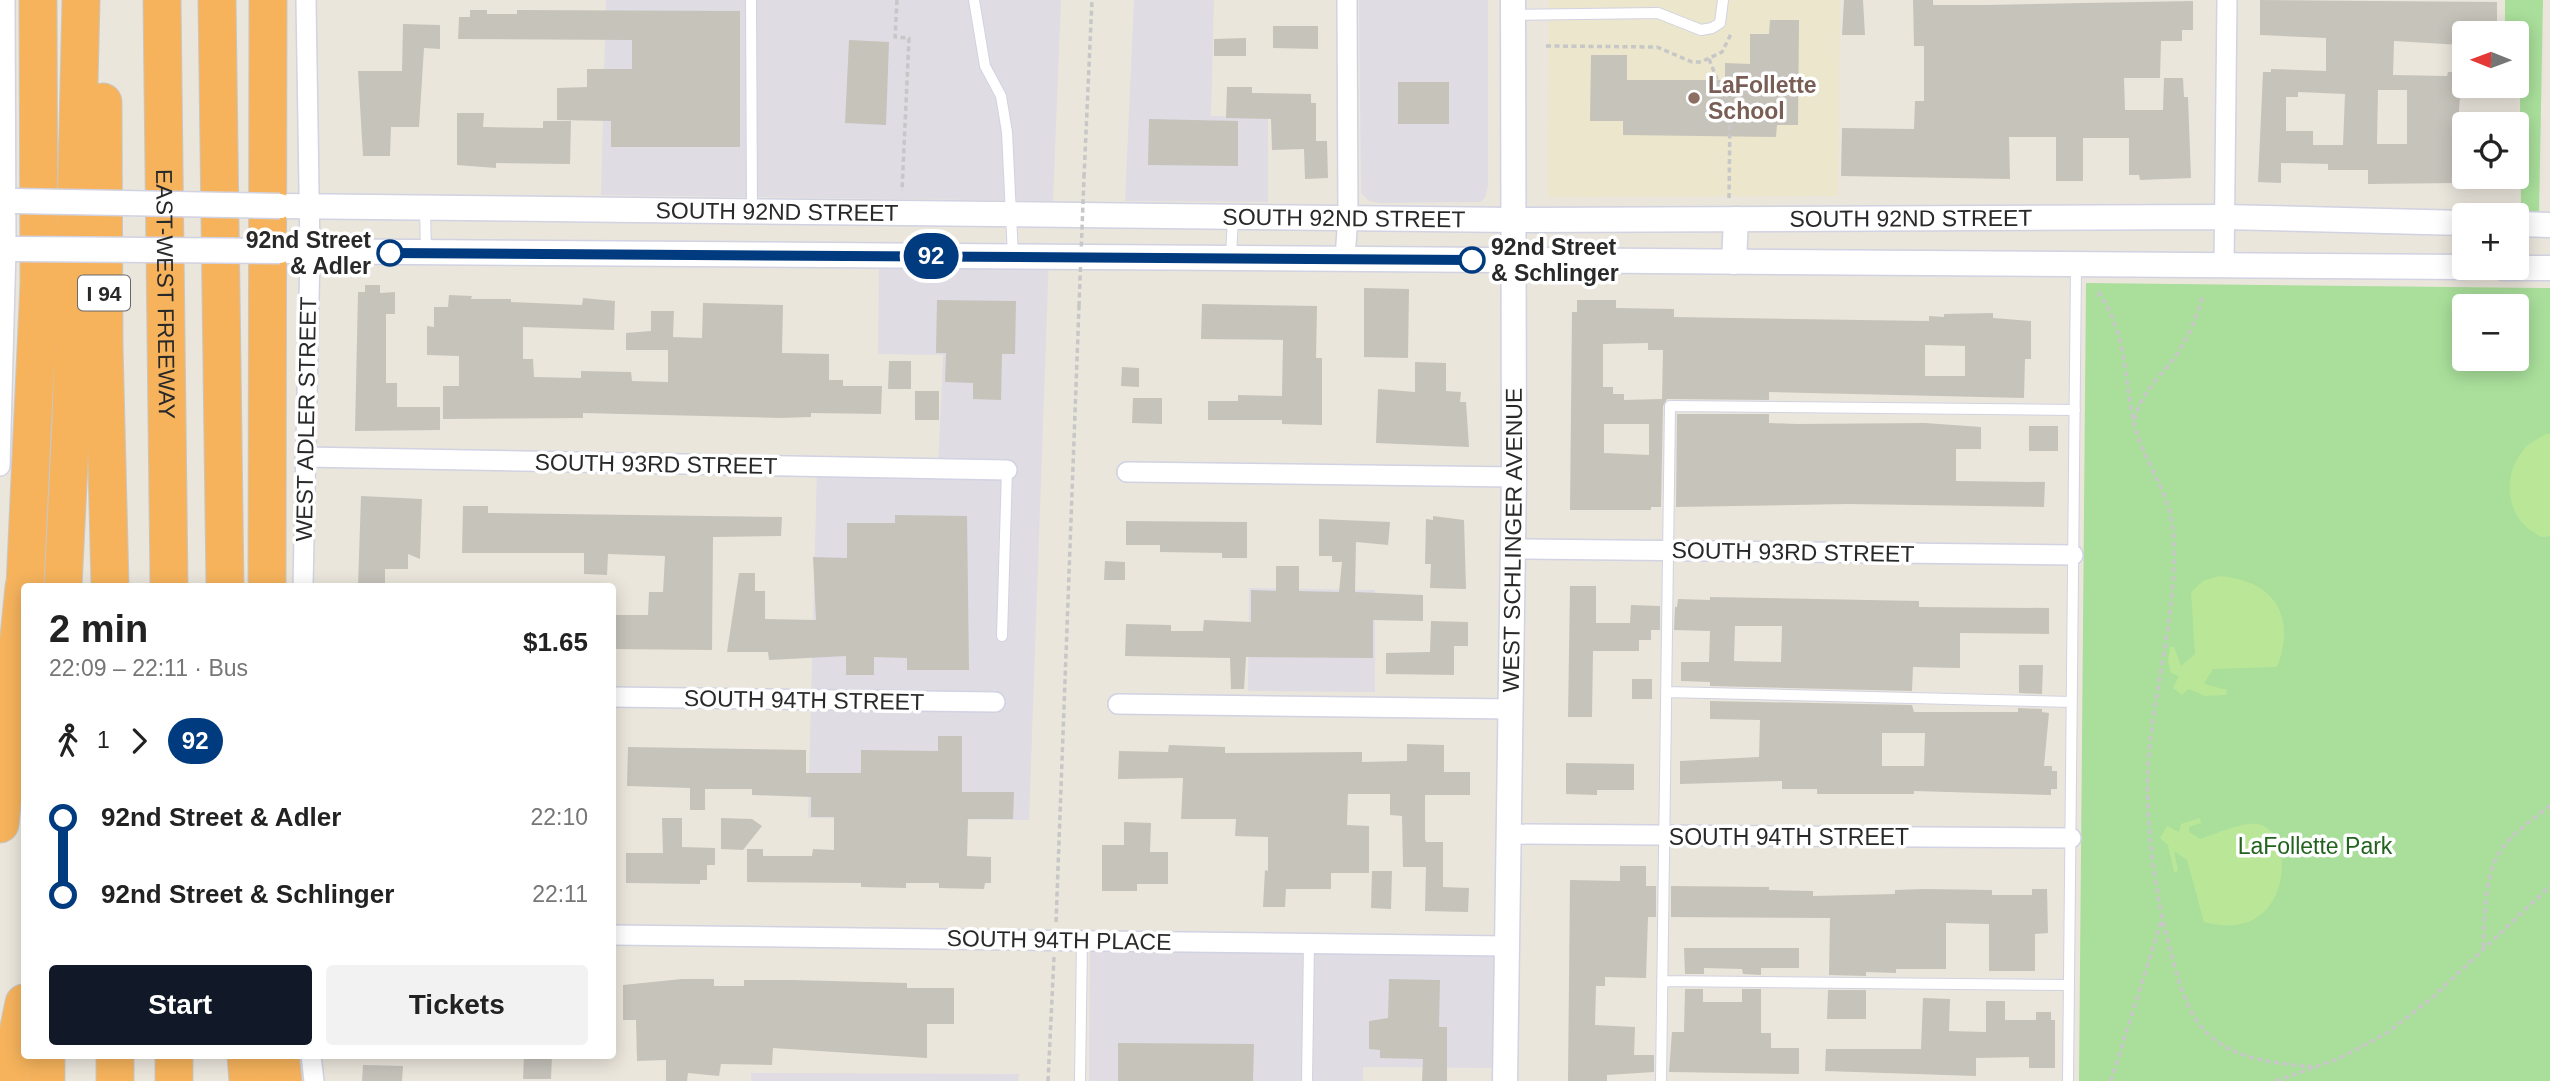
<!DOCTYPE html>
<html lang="en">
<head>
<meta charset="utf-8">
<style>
	:root { --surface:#fff; --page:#f2f2f2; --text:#222; --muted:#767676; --accent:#111827 }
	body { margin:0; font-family:Arial,sans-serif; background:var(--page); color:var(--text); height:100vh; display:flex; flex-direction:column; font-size:26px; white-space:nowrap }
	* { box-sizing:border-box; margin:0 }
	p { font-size:23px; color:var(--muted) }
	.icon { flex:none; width:38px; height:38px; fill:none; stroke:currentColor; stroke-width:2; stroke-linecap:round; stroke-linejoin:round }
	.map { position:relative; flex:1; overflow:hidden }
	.details { position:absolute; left:21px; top:583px; width:595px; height:476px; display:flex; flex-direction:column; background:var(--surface); border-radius:7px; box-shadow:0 4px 18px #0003 }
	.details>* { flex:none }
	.badge { padding:0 14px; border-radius:23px; font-size:24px; line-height:46px }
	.needle { width:46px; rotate:271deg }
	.controls { position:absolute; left:2452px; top:21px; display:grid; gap:14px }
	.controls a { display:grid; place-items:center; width:77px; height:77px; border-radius:7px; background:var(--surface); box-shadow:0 4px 18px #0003; font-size:35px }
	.map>.badge { position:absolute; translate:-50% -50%; box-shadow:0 0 0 4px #fff }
	.legs { display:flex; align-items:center; gap:10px; height:77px; padding:0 28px; font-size:23px }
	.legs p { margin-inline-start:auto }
	.headline { display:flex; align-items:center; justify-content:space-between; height:119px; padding:0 28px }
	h1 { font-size:38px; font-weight:700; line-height:52px }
	.cta { display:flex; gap:14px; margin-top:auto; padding:14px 28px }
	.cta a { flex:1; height:80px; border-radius:7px; background:var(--accent); color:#fff; font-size:28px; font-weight:700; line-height:80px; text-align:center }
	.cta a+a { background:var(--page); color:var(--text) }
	ul { padding:0 28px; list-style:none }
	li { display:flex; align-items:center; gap:24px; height:77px; font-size:26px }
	li i { display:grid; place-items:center; width:10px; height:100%; margin:0 9px; background:currentColor }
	li i::after { content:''; width:18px; height:18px; margin:-9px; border:5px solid; border-radius:50%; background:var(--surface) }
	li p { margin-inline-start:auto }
	li:first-child i { background:linear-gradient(#0000 50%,currentColor 0) }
	li:last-child i { background:linear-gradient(currentColor 50%,#0000 0) }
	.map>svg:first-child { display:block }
	.industrial { fill:#dfdce4 }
	.education { fill:#ece6cc }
	.green { fill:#a9df9b; fill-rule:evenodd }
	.pitch { fill:#bae697 }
	.building { fill:#c6c3bb; fill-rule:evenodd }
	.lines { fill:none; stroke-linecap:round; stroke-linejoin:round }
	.service-casing { stroke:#d1d2e2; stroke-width:12 }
	.minor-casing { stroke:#d1d2e2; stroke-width:22 }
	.tertiary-casing { stroke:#d1d2e2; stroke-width:27 }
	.motorway-casing { stroke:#c7c7c7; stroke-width:39 }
	.path { stroke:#c7c7c7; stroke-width:3.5; stroke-dasharray:5 3.5; stroke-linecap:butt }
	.service { stroke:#fff; stroke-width:10 }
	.minor { stroke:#fff; stroke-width:19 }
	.tertiary { stroke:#fff; stroke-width:24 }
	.motorway { stroke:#f6b35c; stroke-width:37 }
	.tertiary-bridge-casing { stroke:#d1d2e2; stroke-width:27; stroke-linecap:butt }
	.path-bridge { stroke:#c7c7c7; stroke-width:3.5; stroke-dasharray:5 3.5; stroke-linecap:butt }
	.tertiary-bridge { stroke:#fff; stroke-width:24 }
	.line-1-casing { stroke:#fff; stroke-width:16 }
	.line-1 { stroke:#003b80; stroke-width:10 }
	.education-dot { fill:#8d6e63; stroke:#fff; stroke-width:2.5 }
	.stop-1-dot { fill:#fff; stroke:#003b80; stroke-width:3.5 }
	.labels { text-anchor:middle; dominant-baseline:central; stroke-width:7; stroke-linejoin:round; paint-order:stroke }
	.shield { fill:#fff; stroke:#696969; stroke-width:2 }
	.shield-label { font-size:21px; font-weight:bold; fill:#292929 }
	.education-label { font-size:23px; font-weight:bold; fill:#785e54; stroke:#fff; text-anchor:start }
	.street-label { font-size:23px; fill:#292929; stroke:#fff }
	.stop-label { font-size:23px; font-weight:bold; fill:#292929; stroke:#fff; text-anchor:end }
	.park-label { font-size:23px; fill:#22631d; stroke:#fff }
</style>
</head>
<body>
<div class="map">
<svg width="2550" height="1081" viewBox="0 0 2550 1081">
	<rect width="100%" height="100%" fill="#ebe6dc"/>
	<path class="industrial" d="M606 0H1061L1053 201 601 195Z
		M1134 0H1214L1211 116 1268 117V202L1125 201Z
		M1359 0H1488V185L1485 198 1480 202 1381 203 1369 201 1361 193Z
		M879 255 1049 256 1029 820 808 818 817 467 938 469 943 355 878 354Z
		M1249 588 1375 590V692L1248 691Z
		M1090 940 1506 946 1505 1068 1363 1067V1081H1089Z
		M751 1073 1018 1074H1019L1018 1081H751Z"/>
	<path class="education" d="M1549 0H1840L1838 196 1548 197Z"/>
	<path class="green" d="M2505 0H2543L2539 213 2521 212 2520 97H2505V86H2516V33H2505Z
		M2086 283 2550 288V1081H2079ZM2464 306H2516V359H2464Z"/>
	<path class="pitch" d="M2546 434H2550V536C2541 539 2538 535 2530 530 2504 510 2503 470 2527 446 2532 441 2540 438 2546 434Z
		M2219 576C2274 580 2297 616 2277 667L2213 669 2204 684 2227 690 2226 695 2205 696 2188 689 2182 695 2173 688 2179 676 2171 673 2168 662 2170 647H2174L2181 666 2195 654 2191 592 2203 581Z
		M2200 818 2201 823 2189 827V832L2200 839C2216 834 2241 822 2257 824 2297 828 2295 947 2204 922L2187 860 2174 851 2178 871 2174 872 2168 845 2160 838 2167 826 2179 832 2181 824Z"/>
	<path class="building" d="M1844 0H1863L1865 35H1842Z
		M1913 0H1933V5H1986L2193 1V30H2182V41H2161L2160 78H2124L2125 110H2163L2164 78H2183L2184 97H2188L2191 178 2140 180 2139 175H2129V138H2083V181H2056V137H2009L2010 179 1841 176 1842 128 1914 129 1915 101H1924V46H1914Z
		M2260 0 2497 2V33H2461V45L2394 41 2393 75 2447 76 2448 72H2464V97H2460L2458 124V183L2368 184V170H2328V164L2281 163V183L2258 182 2263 72H2271V69L2326 71V38L2260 35ZM2378 90H2407V144H2377ZM2298 92 2345 94 2343 145H2313V131H2286V97H2298Z
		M470 10H487V14H517V10L740 11V147H611V121L557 120V88L587 87V69H632V40L458 39 459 17H470Z
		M1770 20H1799L1798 125H1777L1776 137 1623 135V121H1590L1591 55H1627V80H1725V63L1750 64V34H1769Z
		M403 24 440 25V49L424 48 419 127H391L390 156H363L358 71H402Z
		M1273 26H1318V49L1273 48Z
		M1246 38V56H1214V39Z
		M849 40 889 42 886 125 845 123Z
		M1398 82H1449V124H1398Z
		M1227 87H1252V93L1311 94V103H1316V141H1327L1328 178 1305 179 1304 149 1272 150 1271 119 1226 118Z
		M457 113H484L483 127 543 128V121H571L570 164 496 163V168L457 165Z
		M1149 119 1238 121V166L1148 165Z
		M365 285H380V293L395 292V314H386V383H397V407H440V430L355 431 358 292H365Z
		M1364 288 1409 289 1408 358 1364 357Z
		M449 295 472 296 471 299H511V302L582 305 583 298 615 301 614 330 523 327V359H533L534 377 581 378V371L631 372 632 381 668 382V350H626V333L651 331V311H674L673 337 702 338 703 303 783 305 782 353 829 354V380H843V386H882L881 414 811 413V417L779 418 583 413V418L443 419V386H459V356L427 355V326L434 327V307H448Z
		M937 300 1016 301 1015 354H1002L1001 400 973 399V383L945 382 946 353H936Z
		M1577 300H1616V308L1674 309V317L1929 321V316L1944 317V314L1993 313V318L2031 321V359H2025L2024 398 1769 392V400L1667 399 1663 406 1661 507H1651V510H1570L1572 312H1577ZM1648 343V350H1663L1662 399 1624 400V394H1613V387H1603V344ZM1925 345 1965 346V376H1925ZM1604 424H1649V455L1604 453Z
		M1202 304 1317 306 1316 358H1322V425L1282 424V420H1208V401H1238V395L1282 396 1283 340 1201 339Z
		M889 361H911V389H888Z
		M1415 362 1446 363V391L1461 392 1460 402H1466L1469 447 1376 443 1378 389 1415 392Z
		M1122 367 1139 368V387L1121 386Z
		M915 391H939V420H915Z
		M1133 398H1162V424L1132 423Z
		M1677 414H1769V423L1797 424 1925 423 1981 427V449H1956V481L2045 482 2044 507 1848 504 1676 507Z
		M2029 426H2058V451H2029Z
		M361 496 422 499 420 559 408 554V569H385V586H358Z
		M463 506H488V513L782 517 781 536 713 537 712 650 612 649 615 615H648L649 592H663L665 556 608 554 607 575 584 574V553H462Z
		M895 515 967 516 969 670H907V658L874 657V675H846V656L769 660 768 652H727L739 573H755V591H765V619L816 620 813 557 847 558V523H895Z
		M1433 516 1464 520 1466 589 1430 588 1431 564H1425L1426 519 1433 520Z
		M1319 519 1390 522 1388 545 1356 542 1355 592 1423 595V621L1373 620V658L1246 657 1244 689H1231L1230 658 1125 656 1126 624 1171 625V631H1203L1204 620 1251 622V590L1276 591V566H1299V591L1339 592 1342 562H1332V556H1319Z
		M1126 521 1247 522V558H1222V553L1160 552V545H1126Z
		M1105 561 1125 562V580H1104Z
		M1570 586H1596V623H1630L1631 605 1660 606V630H1651V640H1639V651H1593L1592 717H1568Z
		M1710 597 1919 601V607L2049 608V634L1960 633V668L1913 667 1912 691 1710 686V682L1681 681V662H1709L1710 631 1674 630 1675 607H1677L1678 599 1710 600ZM1735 626H1782L1781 662 1734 661Z
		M1431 621 1468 622V646H1454V675L1386 674V653L1430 652Z
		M2019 665H2043L2042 694 2019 693Z
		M1632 679H1652V699H1632Z
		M1710 701 1912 705 1914 712H2018V708L2042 709V712L2049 713 2044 766H2052V771H2057V789H2051V795L1914 791V794H1817V789H1782V781L1680 784V761L1759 757 1760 720 1710 719ZM1882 733H1925L1924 766H1882Z
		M938 736H962V792H1014L1013 819H968L967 856 991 857V883H985L984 889 939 888V883H906V888L861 887V883L747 882V849H763V856H812L813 849 834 850V817H811V797L752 795V789H705V810H690V788L627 786 628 747 806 750V773H861V750L938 751Z
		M1407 744 1444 745V772H1470V795H1425V839L1426 842H1443V887L1469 888 1468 912 1425 911 1426 867H1403L1402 816 1390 815V794H1348L1347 825 1369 826V873H1331V889H1286L1285 907H1263L1265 870 1268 871V837L1235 836 1236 819H1181L1183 778 1118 779 1119 751 1168 752 1169 745 1225 747V753L1362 752V762L1407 761Z
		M1566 763 1634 764V790H1597V795L1566 794Z
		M662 818H682V847L715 848V865H707V880H700V884L626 883V853H663Z
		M721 818 752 819 762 826 743 850 721 849Z
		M1124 822 1151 823 1150 852H1168V884H1137V891H1102V845H1124Z
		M1620 866H1646V886H1656V917H1648L1646 978 1605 977V986H1596L1595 1025 1635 1027 1634 1055H1654V1072L1607 1075V1081H1568L1570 880 1620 881Z
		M1372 871H1392L1391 909 1371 908Z
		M1671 886 1769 887V890L1813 891V896L1895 894V890L1924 889 1992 890V895H2032V889H2047L2048 933 2035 934V971H1989V924L1946 923V969H1896V973L1866 972V976L1829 975 1830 918 1671 917Z
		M1684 948H1799V968H1761V975L1743 974 1742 969 1704 968V974H1685Z
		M682 979H714V986H744V980H793L907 983V988H954V1024H927V1058L773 1048 772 1065 721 1064 719 1076 688 1073 687 1081H666V1060L637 1061 636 1020H623V985Z
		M1389 979 1440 980 1439 1027H1447V1081H1422L1423 1059 1380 1058V1050L1369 1049V1021L1388 1018Z
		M1685 989H1703V1002H1742V989H1761V1033H1771V1048H1799V1074L1669 1072 1672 1032H1684Z
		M1828 990H1866V1019H1827Z
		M1923 998 1950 999 1949 1031 1986 1032V1001H2005V1020H2036V1012H2051V1020H2055V1068H2029V1057L1976 1058V1076L1825 1071 1826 1049H1921Z
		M1118 1043 1254 1044 1253 1081H1118Z
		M524 1055H552L551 1079H523Z
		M363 1065 403 1066 402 1081H362Z"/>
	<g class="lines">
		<defs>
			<path id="service" d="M751 0 752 210
				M974 0 985 66 1001 96 1007 132 1013 256
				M1514 15 1658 13 1701 30 1712 28 1720 23 1723 0
				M425 209 426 253
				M1231 257 1233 216
				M1002 636 1007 470
				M1666 692 2072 702
				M1662 981 2069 985
				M1080 1081 1082 940
				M1307 1081 1309 943
				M1661 1081 1670 406 2075 410
				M2068 1081 2076 266"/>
			<path id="minor" d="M1345 258 1348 216 1347 0
				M2224 266 2227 0
				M305 457 1007 470
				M0 466 6 249 5 0
				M1127 472 1514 477
				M1513 549 2073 555
				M303 586 310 253 306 0
				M612 697 995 702
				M1118 704 1510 709
				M1508 834 2071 838
				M612 935 1506 946
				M311 1055 314 1081"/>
			<g id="tertiary">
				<path id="s1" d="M280 206 1514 220 2224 217 2464 223"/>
				<path d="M2516 224 2550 225"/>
				<path d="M280 251 2464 267"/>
				<path d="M1734 262 1736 219"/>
				<path d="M2503 268H2550"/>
				<path id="s2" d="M1505 1081 1514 477 1513 0"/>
			</g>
			<g id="motorway">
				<path id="s3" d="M162 0 169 586"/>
				<path d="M217 0 225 586"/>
				<path d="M103 102 104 345 110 586"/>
				<path d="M25 586 39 284 38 0"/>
				<path d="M63 586 71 423 81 0"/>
				<path d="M267 586 268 0"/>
				<path d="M0 824 24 587"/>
				<path d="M115 1055V1081"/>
				<path d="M174 1055V1081"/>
				<path d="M246 1055 248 1081"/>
				<path d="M280 1055 283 1081"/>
				<path d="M8 1081 24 1003"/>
				<path d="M46 1081V1055"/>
			</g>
		</defs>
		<use href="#service" class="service-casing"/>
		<use href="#minor" class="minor-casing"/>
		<use href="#tertiary" class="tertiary-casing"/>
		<use href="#motorway" class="motorway-casing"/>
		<path class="path" d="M897 0 895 37 909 38 902 191
			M1546 46 1657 47 1692 62H1701L1722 52 1732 32
			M1709 59 1717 79V93
			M1084 177 1092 0
			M1729 198 1730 114
			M2098 292C2127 332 2124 378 2134 423 2142 460 2171 493 2173 532 2179 612 2152 690 2148 769 2145 822 2156 902 2171 952 2178 978 2185 1009 2204 1030 2231 1060 2279 1064 2317 1067
			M2135 420C2140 390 2168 371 2182 346 2191 330 2199 312 2203 294
			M1056 922 1079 306
			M2483 947C2485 918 2484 881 2498 855 2510 834 2532 820 2550 806
			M1048 1081 1054 957
			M2111 1081 2162 919
			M2276 1081 2338 1059 2387 1033 2432 998 2550 886"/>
		<use href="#service" class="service"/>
		<use href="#minor" class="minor"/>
		<use href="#tertiary" class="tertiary"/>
		<use href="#motorway" class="motorway"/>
		<defs>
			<path id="tertiary-bridge" d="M15 201 280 206
				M16 249 280 251"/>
		</defs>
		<use href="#tertiary-bridge" class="tertiary-bridge-casing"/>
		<path class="path-bridge" d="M1079 306 1084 177"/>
		<use href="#tertiary-bridge" class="tertiary-bridge"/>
	</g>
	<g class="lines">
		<defs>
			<path id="line-1" d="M390 253 1472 260"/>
		</defs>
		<use href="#line-1" class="line-1-casing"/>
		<use href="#line-1" class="line-1"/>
	</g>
	<circle class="education-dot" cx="1694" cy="98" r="7"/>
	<g class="stop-1-dot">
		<circle cx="390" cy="253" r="12"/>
		<circle cx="1472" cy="260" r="12"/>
	</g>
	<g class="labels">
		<rect class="shield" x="78" y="275.5" width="52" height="35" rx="5"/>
		<g class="shield-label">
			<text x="104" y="293">I 94</text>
		</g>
		<g class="education-label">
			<text x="1708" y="85">LaFollette<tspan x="1708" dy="26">School</tspan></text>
		</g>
		<g class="street-label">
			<text stroke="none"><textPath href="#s1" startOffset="497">SOUTH 92ND STREET</textPath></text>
			<text stroke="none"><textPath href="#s1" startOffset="1064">SOUTH 92ND STREET</textPath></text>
			<text stroke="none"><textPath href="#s1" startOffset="1631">SOUTH 92ND STREET</textPath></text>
			<text stroke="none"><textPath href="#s3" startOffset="294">EAST-WEST FREEWAY</textPath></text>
			<text transform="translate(306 419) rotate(-89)">WEST ADLER STREET</text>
			<text transform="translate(656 464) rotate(1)">SOUTH 93RD STREET</text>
			<text stroke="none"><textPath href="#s2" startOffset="541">WEST SCHLINGER AVENUE</textPath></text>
			<text transform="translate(1793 552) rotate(1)">SOUTH 93RD STREET</text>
			<text transform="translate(804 700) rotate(1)">SOUTH 94TH STREET</text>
			<text x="1789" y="837">SOUTH 94TH STREET</text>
			<text transform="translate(1059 940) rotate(1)">SOUTH 94TH PLACE</text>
		</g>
		<g class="stop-label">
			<text x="371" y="240">92nd Street<tspan x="371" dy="26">&amp; Adler</tspan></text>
			<text x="1491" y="247" text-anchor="start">92nd Street<tspan x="1491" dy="26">&amp; Schlinger</tspan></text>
		</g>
		<g class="park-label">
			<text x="2315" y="846">LaFollette Park</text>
		</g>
	</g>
</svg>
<div class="controls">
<a><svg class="needle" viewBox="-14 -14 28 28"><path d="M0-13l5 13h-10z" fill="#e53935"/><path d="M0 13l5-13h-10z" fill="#767676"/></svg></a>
<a><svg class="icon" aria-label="locate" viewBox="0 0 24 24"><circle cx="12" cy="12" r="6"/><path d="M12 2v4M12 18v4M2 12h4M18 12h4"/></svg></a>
<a>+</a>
<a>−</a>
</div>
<b class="badge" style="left:931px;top:256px;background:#003b80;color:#fff">92</b>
<section class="details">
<div class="headline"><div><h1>2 min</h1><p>22:09 – 22:11 · Bus</p></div><b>$1.65</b></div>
<div class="legs"><svg class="icon" aria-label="walk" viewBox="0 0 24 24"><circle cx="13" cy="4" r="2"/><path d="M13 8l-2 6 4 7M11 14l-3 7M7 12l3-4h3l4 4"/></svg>1<svg class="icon" aria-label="forward" viewBox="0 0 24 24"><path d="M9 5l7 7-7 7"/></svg><b class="badge" style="background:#003b80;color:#fff">92</b></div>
<ul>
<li><i style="color:#003b80"></i><b>92nd Street &amp; Adler</b><p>22:10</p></li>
<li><i style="color:#003b80"></i><b>92nd Street &amp; Schlinger</b><p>22:11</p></li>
</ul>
<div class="cta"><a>Start</a><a>Tickets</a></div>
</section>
</div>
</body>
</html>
